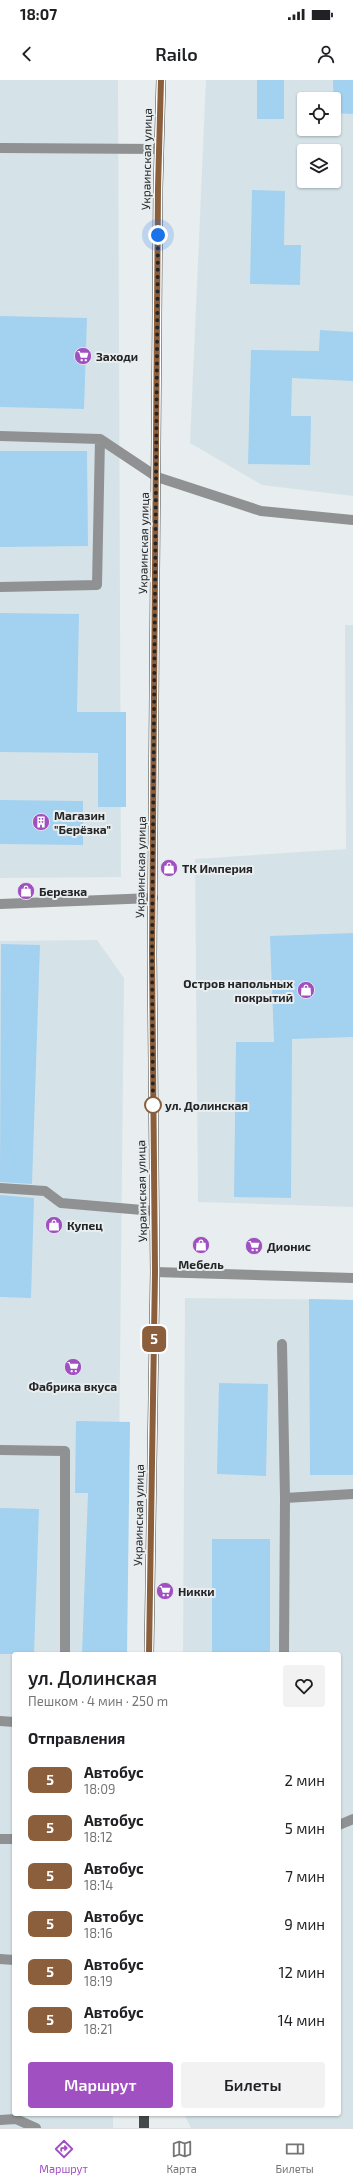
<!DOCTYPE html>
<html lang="ru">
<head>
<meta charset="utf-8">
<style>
	:root { --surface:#fff; --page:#f2f2f2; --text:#202124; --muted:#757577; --line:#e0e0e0; --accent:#a050c1 }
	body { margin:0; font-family:"Exo 2",sans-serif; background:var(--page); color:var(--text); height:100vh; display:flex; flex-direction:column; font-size:15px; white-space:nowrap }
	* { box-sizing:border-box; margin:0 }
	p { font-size:13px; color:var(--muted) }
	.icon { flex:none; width:22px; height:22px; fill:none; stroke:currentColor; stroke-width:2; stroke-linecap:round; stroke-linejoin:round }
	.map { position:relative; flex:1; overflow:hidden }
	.details { position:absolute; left:12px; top:1572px; width:329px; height:464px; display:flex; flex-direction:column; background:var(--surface); border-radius:4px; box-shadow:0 1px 3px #0004 }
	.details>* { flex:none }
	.badge { padding:0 8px; border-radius:6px; font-size:14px; line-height:26px }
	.buttons { position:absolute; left:297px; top:12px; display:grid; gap:8px }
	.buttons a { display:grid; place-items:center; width:44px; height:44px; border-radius:4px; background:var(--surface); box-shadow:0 1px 3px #0004; font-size:20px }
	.you { position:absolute; width:20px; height:20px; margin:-10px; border:3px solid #fff; border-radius:50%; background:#1a73e8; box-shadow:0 0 0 6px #1a73e833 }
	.map>.badge { position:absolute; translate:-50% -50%; box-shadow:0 0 0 2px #fff }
	h2 { padding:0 16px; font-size:15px; line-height:36px }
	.round { display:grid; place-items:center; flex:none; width:42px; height:42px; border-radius:4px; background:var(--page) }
	.overview { display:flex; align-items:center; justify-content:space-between; height:68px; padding:0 16px }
	h1 { font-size:19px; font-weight:600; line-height:30px }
	.cta { display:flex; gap:8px; margin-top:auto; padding:8px 16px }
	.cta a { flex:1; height:46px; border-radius:4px; background:var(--accent); color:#fff; font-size:16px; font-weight:600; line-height:46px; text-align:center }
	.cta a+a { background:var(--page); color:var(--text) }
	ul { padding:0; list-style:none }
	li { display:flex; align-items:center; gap:12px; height:48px; padding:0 16px }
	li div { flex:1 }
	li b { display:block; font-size:15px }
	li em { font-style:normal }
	li .badge { min-width:44px; font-weight:700; text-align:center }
	.status { display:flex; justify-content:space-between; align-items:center; height:28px; padding:0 20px; background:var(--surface); direction:ltr }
	.status svg { height:11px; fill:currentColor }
	header { display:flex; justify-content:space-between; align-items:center; height:52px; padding:0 16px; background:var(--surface); font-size:18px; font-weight:600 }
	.menu { display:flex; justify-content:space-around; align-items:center; height:56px; border-top:1px solid var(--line); background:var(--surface); font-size:11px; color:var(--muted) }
	.menu a { display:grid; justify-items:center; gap:2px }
	.menu .active { color:var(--accent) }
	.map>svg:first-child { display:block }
	.built { fill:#d5e3e8; fill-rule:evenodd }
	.building { fill:#a3d1f0 }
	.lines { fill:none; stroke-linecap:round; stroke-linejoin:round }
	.minor { stroke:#8f9192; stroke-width:10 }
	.major { stroke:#454949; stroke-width:10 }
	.line-casing { stroke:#fff; stroke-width:9 }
	.line { stroke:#8b5e3c; stroke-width:6 }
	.walk { stroke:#242526; stroke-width:4; stroke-dasharray:0 7.2 }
	.stop-dot { fill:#fff; stroke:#8b5e3c; stroke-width:2 }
	.labels { text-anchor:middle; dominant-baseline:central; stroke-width:4; stroke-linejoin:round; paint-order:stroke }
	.street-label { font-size:12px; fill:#242526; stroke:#e8edef }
	.poi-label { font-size:12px; font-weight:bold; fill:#242526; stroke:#e8edef; text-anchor:start }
	.stop-label { font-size:12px; font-weight:bold; fill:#242526; stroke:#e8edef; text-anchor:start }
</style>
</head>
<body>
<div class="status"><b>18:07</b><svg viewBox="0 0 49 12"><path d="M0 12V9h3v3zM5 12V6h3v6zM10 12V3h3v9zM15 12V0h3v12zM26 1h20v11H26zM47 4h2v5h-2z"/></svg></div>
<header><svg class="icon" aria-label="back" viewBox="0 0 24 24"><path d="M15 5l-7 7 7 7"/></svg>Railo<svg class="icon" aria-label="person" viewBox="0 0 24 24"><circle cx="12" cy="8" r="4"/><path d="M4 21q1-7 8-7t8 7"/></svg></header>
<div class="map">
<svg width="353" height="2048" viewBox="0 0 353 2048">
	<rect width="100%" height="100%" fill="#e8edef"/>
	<path class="built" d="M0 0H118L121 797 0 798Z
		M206 0H353V416L262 405 190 363ZM304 19H334V49H304ZM304 71H334V101H304Z
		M345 545H353V1127L198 1122 195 779 346 769Z
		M97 860 124 898 117 1574H14V2034H113V2048H0V861Z
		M185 1218 353 1220V2048H191L184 2034H339V1574H183Z"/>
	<path class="building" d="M257 0H284V39H257Z
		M333 0H353V34L334 33Z
		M252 110 285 111 284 165H301L300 205 250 204Z
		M0 236 87 238 84 329 0 327Z
		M320 250 353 252V301L292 298 291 336H311L310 385 248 384 251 270 319 271Z
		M0 371H87L88 466 0 467Z
		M0 533 79 534 77 632H126V727H98V673L0 672Z
		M0 720 83 721V765L0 764Z
		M353 853V957L292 959 291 1118 234 1117 236 962H274L270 856Z
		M1 864 40 865 32 1104 0 1102Z
		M0 1115 34 1118 31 1218 0 1217Z
		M309 1219 353 1220V1395H310Z
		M219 1303 268 1304 266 1396 217 1394Z
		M76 1341 130 1342 127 1574H82L88 1413H75Z
		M0 1428 39 1429 34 1574H0Z
		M212 1459H270V1574H212Z"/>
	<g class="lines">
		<path class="minor" d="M0 68 159 69
			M0 356 100 359 157 397 261 431 353 440
			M0 507 97 505 100 359
			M0 824 153 818
			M0 1108 45 1111 61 1123 154 1131
			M155 1192 353 1198
			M282 1264 285 1418 284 1574
			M0 1370 65 1371V1574
			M285 1418 353 1414
			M0 1641 14 1642
			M339 1745 353 1739
			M0 1759H14
			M0 1879 14 1880
			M0 2040 16 2039 36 2048"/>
		<path class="major" d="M149 1574 155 1192 152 875 158 108 161 0
			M144 2048V2034"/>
	</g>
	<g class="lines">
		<defs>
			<path id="line" d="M149 1574 155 1192 152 875 158 108 161 0"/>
		</defs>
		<use href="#line" class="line-casing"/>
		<use href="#line" class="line"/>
		<path class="walk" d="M153 1025 152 875 158 155"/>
	</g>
	<defs>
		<symbol id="supermarket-disc" viewBox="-11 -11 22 22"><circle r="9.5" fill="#a050c1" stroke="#e8edef"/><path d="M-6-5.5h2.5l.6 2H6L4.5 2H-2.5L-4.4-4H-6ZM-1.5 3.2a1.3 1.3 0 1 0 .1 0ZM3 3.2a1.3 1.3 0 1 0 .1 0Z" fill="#fff"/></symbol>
		<symbol id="building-disc" viewBox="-11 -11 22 22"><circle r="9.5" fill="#a050c1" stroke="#e8edef"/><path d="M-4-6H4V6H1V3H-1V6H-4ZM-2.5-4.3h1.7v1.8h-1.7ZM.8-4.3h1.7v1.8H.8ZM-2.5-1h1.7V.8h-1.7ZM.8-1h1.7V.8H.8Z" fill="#fff"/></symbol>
		<symbol id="shop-disc" viewBox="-11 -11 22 22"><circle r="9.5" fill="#a050c1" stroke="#e8edef"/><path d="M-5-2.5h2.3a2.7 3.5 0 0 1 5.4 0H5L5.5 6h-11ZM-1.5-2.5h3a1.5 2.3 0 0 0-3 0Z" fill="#fff"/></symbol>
	</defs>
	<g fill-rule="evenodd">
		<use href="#supermarket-disc" x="73" y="266" width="20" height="20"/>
		<use href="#building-disc" x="31" y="732" width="20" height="20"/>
		<use href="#shop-disc" x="159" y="778" width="20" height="20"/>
		<use href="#shop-disc" x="16" y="801" width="20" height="20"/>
		<use href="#shop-disc" x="296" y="900" width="20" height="20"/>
		<use href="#shop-disc" x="44" y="1135" width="20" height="20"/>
		<use href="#shop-disc" x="191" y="1155" width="20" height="20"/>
		<use href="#supermarket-disc" x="244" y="1156" width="20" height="20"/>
		<use href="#supermarket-disc" x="63" y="1277" width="20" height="20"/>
		<use href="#supermarket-disc" x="155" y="1501" width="20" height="20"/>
	</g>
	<circle class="stop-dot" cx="153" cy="1025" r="8"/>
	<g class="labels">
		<g class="street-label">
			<text transform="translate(146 79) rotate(-89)">Украинская улица</text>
			<text transform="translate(143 463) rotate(-89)">Украинская улица</text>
			<text transform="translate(140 787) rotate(-89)">Украинская улица</text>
			<text transform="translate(141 1111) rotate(-91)">Украинская улица</text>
			<text transform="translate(138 1435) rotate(-89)">Украинская улица</text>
		</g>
		<g class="poi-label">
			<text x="96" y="276">Заходи</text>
			<text x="54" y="735">Магазин<tspan x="54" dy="14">"Берёзка"</tspan></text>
			<text x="182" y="788">ТК Империя</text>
			<text x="39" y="811">Березка</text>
			<text x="293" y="903" text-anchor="end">Остров напольных<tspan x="293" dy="14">покрытий</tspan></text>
			<text x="67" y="1145">Купец</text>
			<text x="267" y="1166">Дионис</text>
			<text x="201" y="1184" text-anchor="middle">Мебель</text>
			<text x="73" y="1306" text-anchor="middle">Фабрика вкуса</text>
			<text x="178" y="1511">Никки</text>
		</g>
		<g class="stop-label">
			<text x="165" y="1025">ул. Долинская</text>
		</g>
	</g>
</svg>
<div class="buttons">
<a><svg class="icon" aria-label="locate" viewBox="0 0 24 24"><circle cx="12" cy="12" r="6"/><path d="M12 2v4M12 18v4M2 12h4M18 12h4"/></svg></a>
<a><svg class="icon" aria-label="layers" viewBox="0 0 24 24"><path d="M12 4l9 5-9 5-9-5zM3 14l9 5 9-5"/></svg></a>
</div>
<div class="you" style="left:158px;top:155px"></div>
<b class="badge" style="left:154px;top:1259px;background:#8b5e3c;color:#fff">5</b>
<section class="details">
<div class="overview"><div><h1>ул. Долинская</h1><p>Пешком · 4 мин · 250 m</p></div><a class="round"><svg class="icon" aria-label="heart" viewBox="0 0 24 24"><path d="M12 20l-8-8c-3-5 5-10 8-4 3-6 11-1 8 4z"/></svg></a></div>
<h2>Отправления</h2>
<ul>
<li><span class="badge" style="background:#8b5e3c;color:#fff">5</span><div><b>Автобус</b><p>18:09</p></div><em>2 мин</em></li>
<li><span class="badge" style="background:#8b5e3c;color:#fff">5</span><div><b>Автобус</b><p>18:12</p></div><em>5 мин</em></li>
<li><span class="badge" style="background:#8b5e3c;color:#fff">5</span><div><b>Автобус</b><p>18:14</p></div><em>7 мин</em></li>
<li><span class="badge" style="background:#8b5e3c;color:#fff">5</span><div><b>Автобус</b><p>18:16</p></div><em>9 мин</em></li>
<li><span class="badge" style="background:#8b5e3c;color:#fff">5</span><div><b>Автобус</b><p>18:19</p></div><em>12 мин</em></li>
<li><span class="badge" style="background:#8b5e3c;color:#fff">5</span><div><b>Автобус</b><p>18:21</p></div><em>14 мин</em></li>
</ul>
<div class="cta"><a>Маршрут</a><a>Билеты</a></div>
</section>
</div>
<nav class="menu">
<a class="active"><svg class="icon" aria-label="directions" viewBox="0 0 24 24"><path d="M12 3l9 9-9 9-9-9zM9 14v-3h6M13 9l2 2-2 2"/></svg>Маршрут</a>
<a><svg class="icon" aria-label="map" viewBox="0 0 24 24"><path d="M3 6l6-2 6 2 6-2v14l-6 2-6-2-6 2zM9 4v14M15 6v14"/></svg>Карта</a>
<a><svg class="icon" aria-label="tickets" viewBox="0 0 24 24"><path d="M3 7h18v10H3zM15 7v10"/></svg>Билеты</a>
</nav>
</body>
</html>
